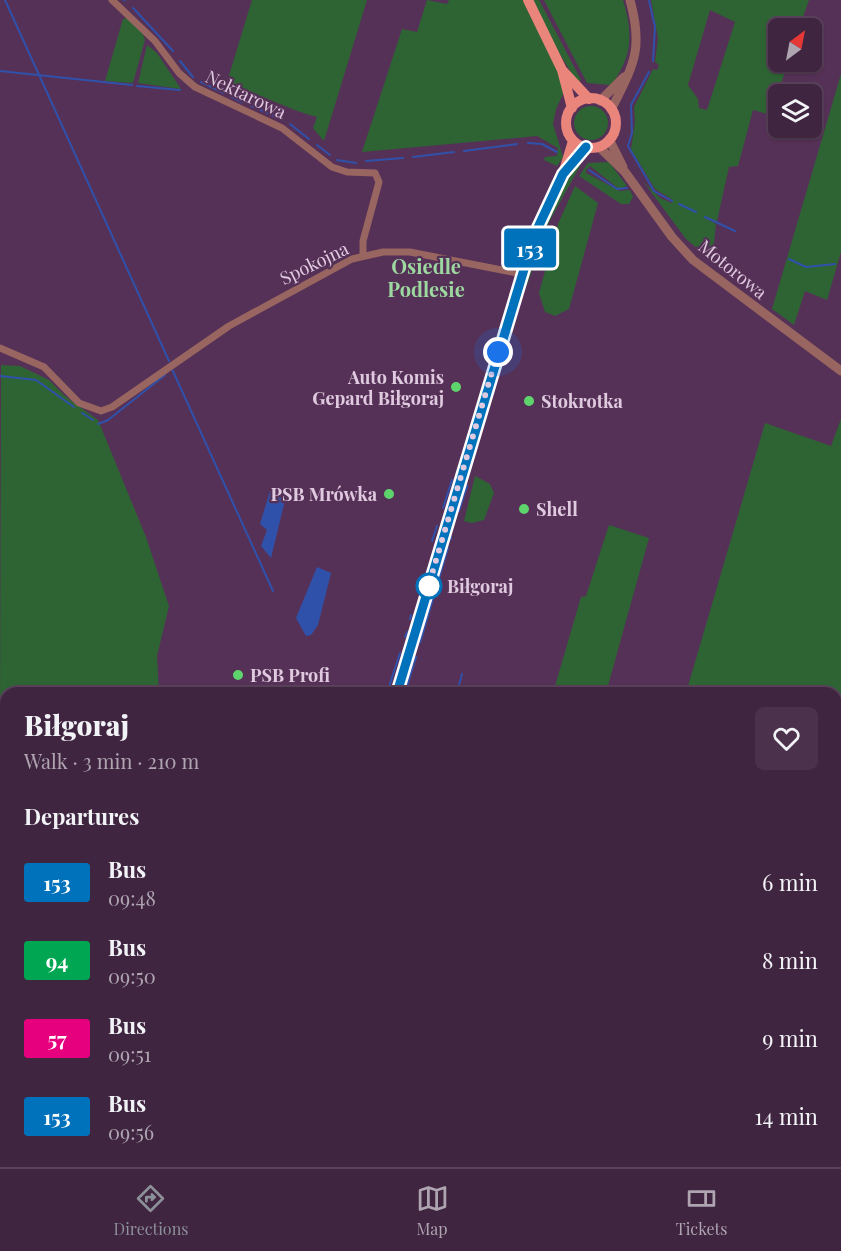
<!DOCTYPE html>
<html lang="en">
<head>
<meta charset="utf-8">
<style>
	:root { --surface:#402541; --page:#4b314c; --text:#f1f3f6; --muted:#aea5b1; --line:#59425a; --accent:#8c9099 }
	body { margin:0; font-family:"Playfair Display",serif; background:var(--page); color:var(--text); height:100vh; display:flex; flex-direction:column; font-size:22px; white-space:nowrap }
	* { box-sizing:border-box; margin:0 }
	p { font-size:20px; color:var(--muted) }
	.icon { flex:none; width:33px; height:33px; fill:none; stroke:currentColor; stroke-width:2; stroke-linecap:round; stroke-linejoin:round }
	.map { position:relative; flex:1; overflow:hidden }
	.panel { position:absolute; left:0px; top:687px; width:842px; height:480px; display:flex; flex-direction:column; background:var(--surface); border-radius:18px 18px 0 0; box-shadow:0 2px 4px #0004,0 0 0 2px var(--line) }
	.panel>* { flex:none }
	.badge { padding:0 12px; border-radius:4px; font-size:21px; line-height:39px }
	.needle { width:39px; rotate:32deg }
	.buttons { position:absolute; left:768px; top:18px; display:grid; gap:12px }
	.buttons a { display:grid; place-items:center; width:54px; height:54px; border-radius:9px; background:var(--surface); box-shadow:0 2px 4px #0004,0 0 0 2px var(--line); font-size:30px }
	.you { position:absolute; width:30px; height:30px; margin:-15px; border:4px solid #fff; border-radius:50%; background:#1a73e8; box-shadow:0 0 0 9px #1a73e833 }
	.map>.badge { position:absolute; translate:-50% -50%; box-shadow:0 0 0 3px #fff }
	h2 { padding:0 24px; font-size:22px; line-height:54px }
	.round { display:grid; place-items:center; flex:none; width:63px; height:63px; border-radius:9px; background:var(--page) }
	.summary { display:flex; align-items:center; justify-content:space-between; height:102px; padding:0 24px }
	h1 { font-size:28px; font-weight:800; line-height:45px }
	ul { padding:0; list-style:none }
	li { display:flex; align-items:center; gap:18px; height:78px; padding:0 24px }
	li div { flex:1 }
	li b { display:block; font-size:22px }
	li em { font-style:normal }
	li .badge { min-width:66px; font-weight:700; text-align:center }
	.tab-bar { display:flex; justify-content:space-around; align-items:center; height:84px; border-top:2px solid var(--line); background:var(--surface); font-size:16px; color:var(--muted) }
	.tab-bar a { display:grid; justify-items:center; gap:3px }
	.tab-bar .current { color:var(--accent) }
	.map>svg:first-child { display:block }
	.green { fill:#2e6434; fill-rule:evenodd }
	.water { fill:#3051aa }
	.lines { fill:none; stroke-linecap:round; stroke-linejoin:round }
	.stream { stroke:#3051aa; stroke-width:2 }
	.minor { stroke:#986560; stroke-width:7 }
	.tertiary { stroke:#986560; stroke-width:9 }
	.primary { stroke:#ea857c; stroke-width:10 }
	.line-casing { stroke:#fff; stroke-width:14 }
	.line { stroke:#0072bc; stroke-width:9 }
	.walk { stroke:#e0cae0; stroke-width:6; stroke-dasharray:0 10.8 }
	.poi-dot { fill:#5ed56c; stroke:#563157; stroke-width:2 }
	.stop-dot { fill:#fff; stroke:#0072bc; stroke-width:3 }
	.labels { text-anchor:middle; dominant-baseline:central; stroke-width:4.5; stroke-linejoin:round; paint-order:stroke }
	.street-label { font-size:18px; fill:#e0cae0; stroke:#563157 }
	.poi-label { font-size:18px; font-weight:bold; fill:#e0cae0; stroke:#563157; text-anchor:start }
	.stop-label { font-size:18px; font-weight:bold; fill:#e0cae0; stroke:#563157; text-anchor:start }
	.neighbourhood-label { font-size:20px; font-weight:bold; fill:#9cd89f; stroke:#563157 }
</style>
</head>
<body>
<div class="map">
<svg width="841" height="1167" viewBox="0 0 841 1167">
	<rect width="100%" height="100%" fill="#563157"/>
	<path class="green" d="M252 0H367L324 141 313 128 317 117C287 109 257 93 227 82Z
		M427 0 447 4 449 0H523L558 72 564 92 556 109 553 124 563 157 557 166 544 160 545 157 557 156 558 148 537 136 362 152 402 29 417 32Z
		M532 0H539L581 80 577 82 548 35Z
		M544 0H623C633 33 633 57 611 85L587 83Z
		M651 0H809L799 28H778V62H788L771 115 753 110 738 166 729 167 717 221 703 217 716 224 714 243 708 257 686 239 643 181 660 198 672 203 673 200 655 189 631 149 635 122 634 107 653 69 657 70 659 65 655 62 658 38ZM710 10 735 22 707 110 699 108 698 99 688 85Z
		M127 18 143 34 145 40 133 83 105 81 123 19Z
		M147 45 157 53 181 89 138 83Z
		M841 74V252L827 300 805 291 794 325 772 309Z
		M574 123a17 17 0 1 1 34 0a17 17 0 1 1-34 0Z
		M609 162 627 186 619 189 590 166 586 170V173L620 191 630 190 633 197 629 204H621L579 176 588 163Z
		M577 164 580 166 548 224 527 285 523 284C537 241 554 203 577 164Z
		M575 186 598 203 569 309 555 316 545 312 539 293 558 224Z
		M1 365 20 366 49 380 65 396 98 420 146 537 169 606 157 656 159 693H6V737L0 718Z
		M841 419V703L838 714 836 713V693H686L765 423 831 446Z
		M475 476 490 484 494 493 484 520 472 523 464 521Z
		M609 525 649 538 606 693H553L581 597 586 596Z
		M6 833V1064L0 1090V843L2 834Z
		M836 1044 841 1045V1167H829L830 1161H836Z
		M6 1100V1161H78L76 1167H0V1140Z
		M90 1161H220L218 1167H88Z
		M286 1161H569L568 1167H284Z
		M592 1161H672L678 1167H591Z"/>
	<path class="water" d="M274 487 284 491 286 496 271 558 261 546 267 530 260 524 270 491Z
		M317 567 331 573 318 625 311 635 306 636 296 618Z"/>
	<g class="lines">
		<path class="stream" d="M5 0 169 361
			M124 0H125
			M649 0 655 27 653 61
			M133 8 173 51
			M180 61 193 77
			M0 71 132 85
			M649 72 631 105 632 133 628 146 654 191 672 201
			M201 82 224 93
			M137 86 180 90
			M232 97 242 102
			M250 105 283 120
			M290 124 309 139
			M528 143 542 144 557 152
			M317 145 330 155
			M464 151 517 144
			M413 157 454 152
			M337 160 356 163
			M366 161 403 158
			M589 170 617 189 627 188
			M679 204 696 212
			M705 217 735 231
			M789 259 806 267 835 264
			M172 369 273 591
			M0 376 36 380 74 407
			M82 413 93 420
			M98 424 108 420 165 375
			M443 508 452 480
			M459 511 467 486
			M451 539V537
			M432 541 437 526
			M410 619 411 615
			M405 637 407 632
			M420 643 448 548
			M327 691 328 693
			M387 693 400 653
			M405 693 416 657
			M457 693 462 674
			M675 1161 681 1167
			M257 1167 258 1161
			M274 1167 275 1161"/>
		<path class="minor" d="M112 0 155 41 179 73 195 87 282 128 332 167 347 172 375 173 379 182 363 241V256
			M0 348 44 367 79 403 101 411 112 407 229 326 352 259 383 252H410L522 274"/>
		<path class="tertiary" d="M600 101 624 77
			M611 110C633 65 644 51 630 0
			M609 139 623 167
			M599 147 625 172 672 237 693 260 841 371"/>
		<path class="primary" d="M528 0 562 70 572 108
			M562 70 589 99
			M566 123a25 25 0 1 1 50 0a25 25 0 1 1-50 0Z
			M563 174 573 141
			M397 693 534 236 563 174 586 147
			M265 1167 267 1161"/>
	</g>
	<g class="lines">
		<defs>
			<path id="line" d="M397 693 534 236 563 174 586 147"/>
		</defs>
		<use href="#line" class="line-casing"/>
		<use href="#line" class="line"/>
		<path class="walk" d="M429 586 426 594 498 352"/>
	</g>
	<g class="poi-dot">
		<circle cx="456" cy="387" r="6"/>
		<circle cx="529" cy="401" r="6"/>
		<circle cx="389" cy="494" r="6"/>
		<circle cx="524" cy="509" r="6"/>
		<circle cx="238" cy="675" r="6"/>
	</g>
	<circle class="stop-dot" cx="429" cy="586" r="12"/>
	<g class="labels">
		<g class="street-label">
			<text transform="translate(246 94) rotate(26)">Nektarowa</text>
			<text transform="translate(314 263) rotate(-26)">Spokojna</text>
			<text transform="translate(733 269) rotate(39)">Motorowa</text>
		</g>
		<g class="poi-label">
			<text x="444" y="377" text-anchor="end">Auto Komis<tspan x="444" dy="21">Gepard Biłgoraj</tspan></text>
			<text x="541" y="401">Stokrotka</text>
			<text x="377" y="494" text-anchor="end">PSB Mrówka</text>
			<text x="536" y="509">Shell</text>
			<text x="250" y="675">PSB Profi</text>
		</g>
		<g class="stop-label">
			<text x="447" y="586">Biłgoraj</text>
		</g>
		<g class="neighbourhood-label">
			<text x="426" y="265">Osiedle<tspan x="426" dy="23">Podlesie</tspan></text>
		</g>
	</g>
</svg>
<div class="buttons">
<a><svg class="needle" viewBox="-14 -14 28 28"><path d="M0-13l5 13h-10z" fill="#e53935"/><path d="M0 13l5-13h-10z" fill="#aea5b1"/></svg></a>
<a><svg class="icon" aria-label="layers" viewBox="0 0 24 24"><path d="M12 4l9 5-9 5-9-5zM3 14l9 5 9-5"/></svg></a>
</div>
<div class="you" style="left:498px;top:352px"></div>
<b class="badge" style="left:530px;top:248px;background:#0072bc;color:#fff">153</b>
<section class="panel">
<div class="summary"><div><h1>Biłgoraj</h1><p>Walk · 3 min · 210 m</p></div><a class="round"><svg class="icon" aria-label="heart" viewBox="0 0 24 24"><path d="M12 20l-8-8c-3-5 5-10 8-4 3-6 11-1 8 4z"/></svg></a></div>
<h2>Departures</h2>
<ul>
<li><span class="badge" style="background:#0072bc;color:#fff">153</span><div><b>Bus</b><p>09:48</p></div><em>6 min</em></li>
<li><span class="badge" style="background:#00a651;color:#fff">94</span><div><b>Bus</b><p>09:50</p></div><em>8 min</em></li>
<li><span class="badge" style="background:#e6007e;color:#fff">57</span><div><b>Bus</b><p>09:51</p></div><em>9 min</em></li>
<li><span class="badge" style="background:#0072bc;color:#fff">153</span><div><b>Bus</b><p>09:56</p></div><em>14 min</em></li>
</ul>
</section>
</div>
<nav class="tab-bar">
<a class="current"><svg class="icon" aria-label="directions" viewBox="0 0 24 24"><path d="M12 3l9 9-9 9-9-9zM9 14v-3h6M13 9l2 2-2 2"/></svg>Directions</a>
<a><svg class="icon" aria-label="map" viewBox="0 0 24 24"><path d="M3 6l6-2 6 2 6-2v14l-6 2-6-2-6 2zM9 4v14M15 6v14"/></svg>Map</a>
<a><svg class="icon" aria-label="tickets" viewBox="0 0 24 24"><path d="M3 7h18v10H3zM15 7v10"/></svg>Tickets</a>
</nav>
</body>
</html>
